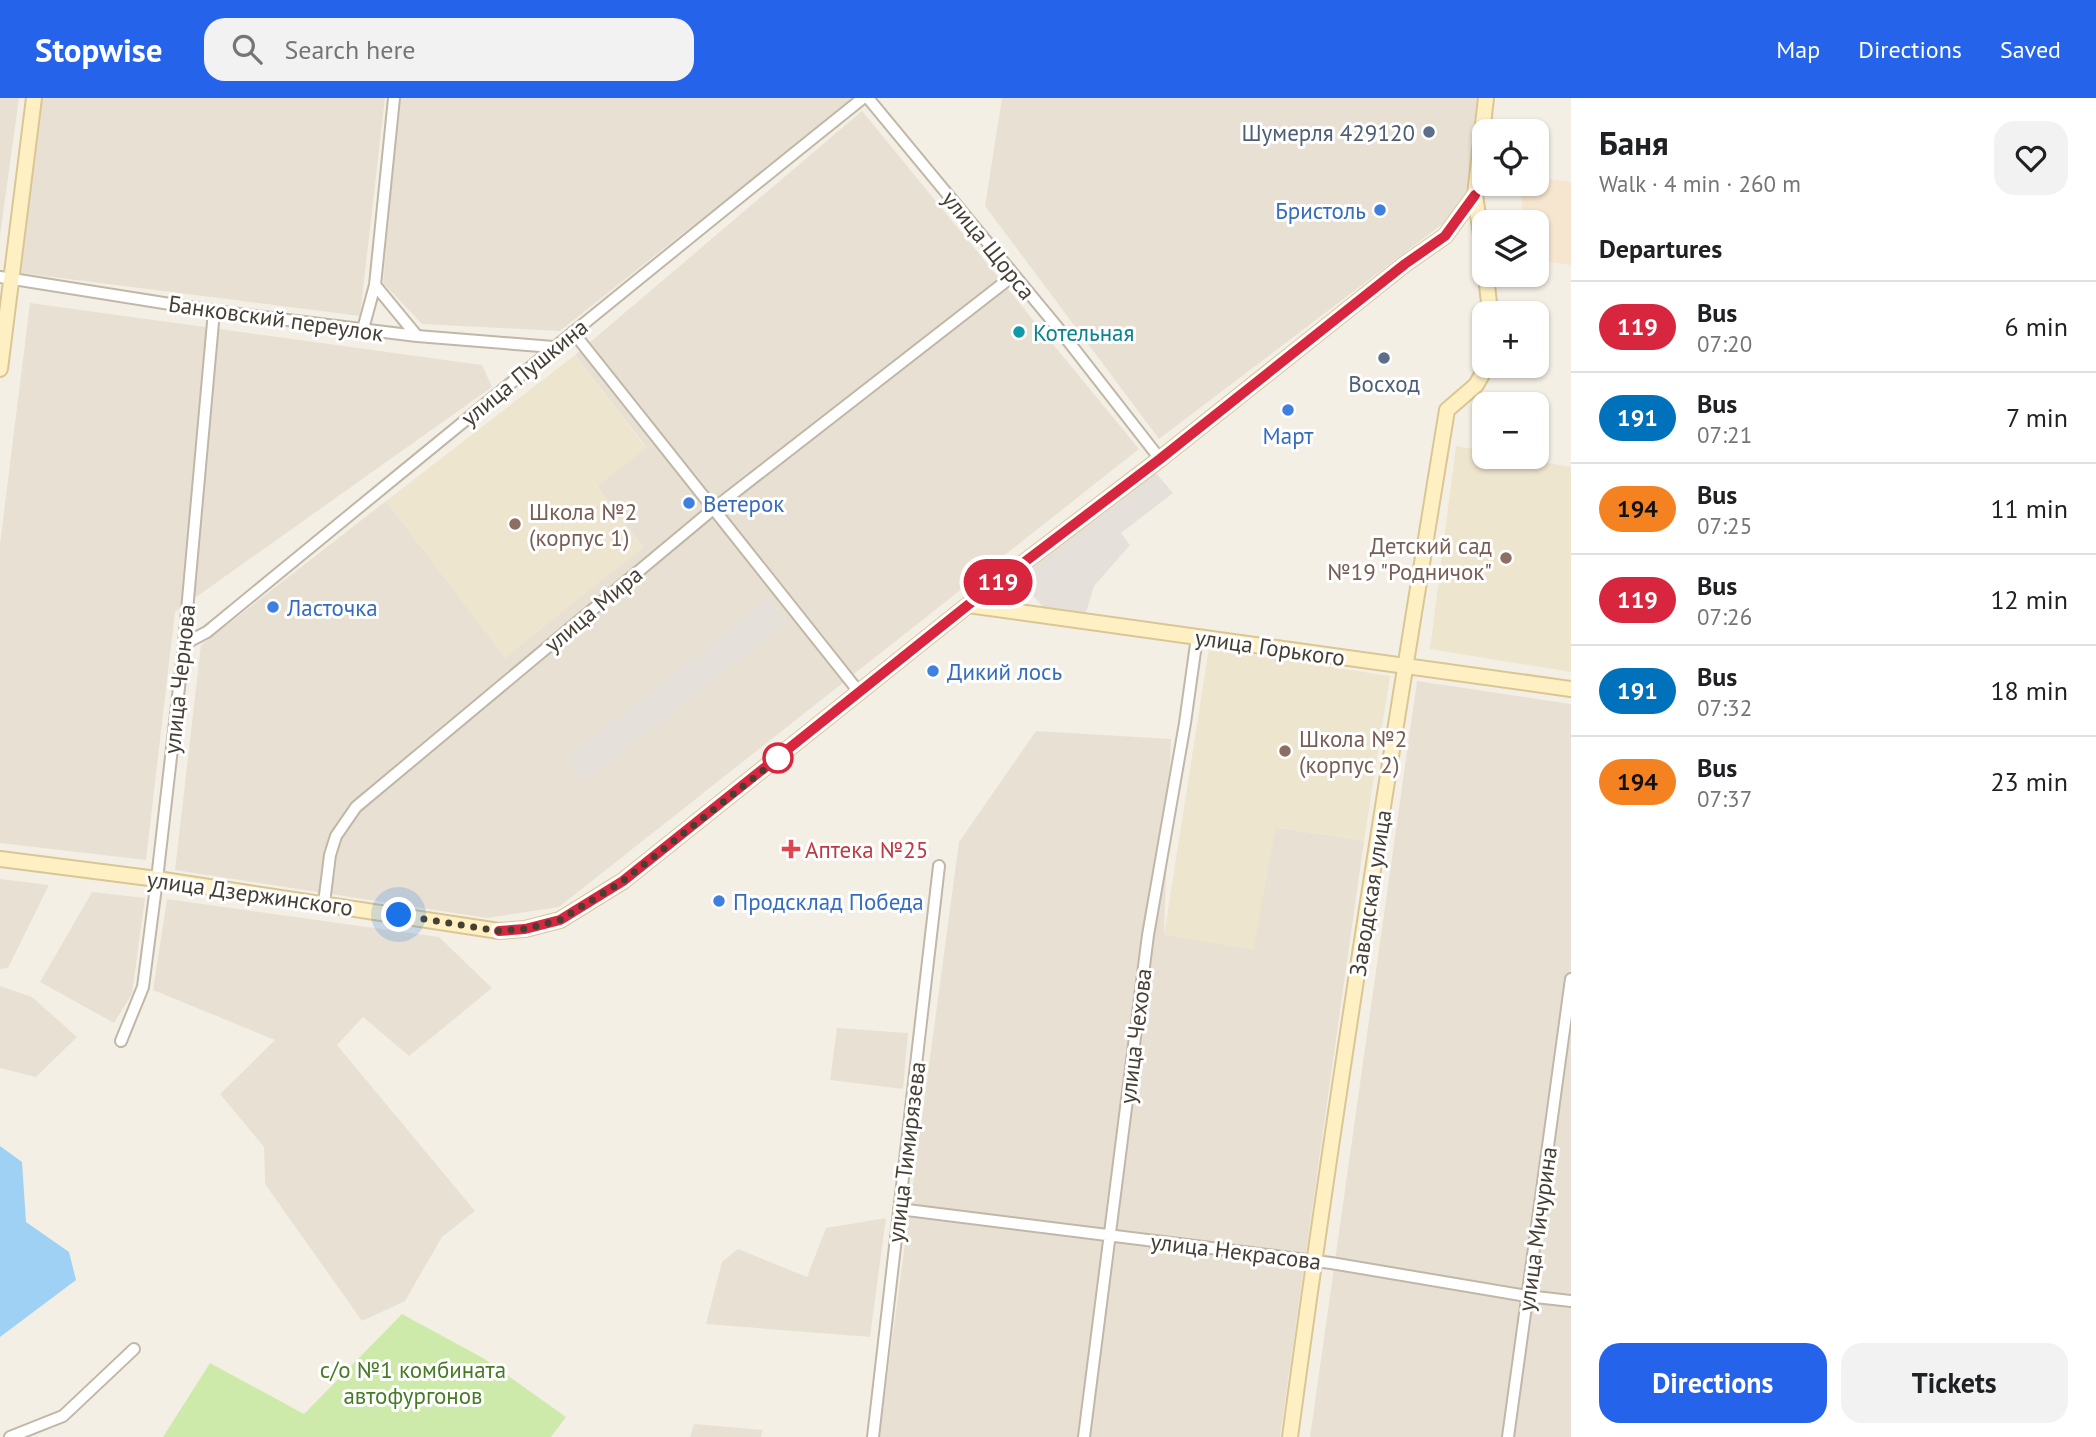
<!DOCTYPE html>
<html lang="en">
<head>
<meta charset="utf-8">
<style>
	:root { --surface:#fff; --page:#f2f2f2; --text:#202124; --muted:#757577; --line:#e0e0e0; --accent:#2563eb }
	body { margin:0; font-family:"PT Sans",sans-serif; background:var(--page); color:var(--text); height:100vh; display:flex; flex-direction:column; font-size:26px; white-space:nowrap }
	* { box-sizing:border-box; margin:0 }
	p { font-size:23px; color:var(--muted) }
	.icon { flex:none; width:38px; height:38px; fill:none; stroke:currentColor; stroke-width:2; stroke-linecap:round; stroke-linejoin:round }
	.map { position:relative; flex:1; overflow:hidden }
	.sheet { display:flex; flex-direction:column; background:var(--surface); width:525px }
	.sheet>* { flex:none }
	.badge { padding:0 14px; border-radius:23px; font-size:24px; line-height:46px }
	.fabs { position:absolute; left:1472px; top:21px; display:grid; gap:14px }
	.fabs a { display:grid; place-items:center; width:77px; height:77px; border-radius:14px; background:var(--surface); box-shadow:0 2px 5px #0004; font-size:35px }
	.you { position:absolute; width:35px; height:35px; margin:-18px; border:5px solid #fff; border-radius:50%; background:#1a73e8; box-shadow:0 0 0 10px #1a73e833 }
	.map>.badge { position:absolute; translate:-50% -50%; box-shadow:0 0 0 4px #fff }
	h2 { padding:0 28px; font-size:26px; line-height:63px }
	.round { display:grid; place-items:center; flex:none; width:74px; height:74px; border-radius:21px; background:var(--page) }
	.summary { display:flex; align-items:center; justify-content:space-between; height:119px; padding:0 28px }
	h1 { font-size:33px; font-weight:700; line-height:52px }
	.action { display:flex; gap:14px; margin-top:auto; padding:14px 28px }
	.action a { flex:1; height:80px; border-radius:21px; background:var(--accent); color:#fff; font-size:28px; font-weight:700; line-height:80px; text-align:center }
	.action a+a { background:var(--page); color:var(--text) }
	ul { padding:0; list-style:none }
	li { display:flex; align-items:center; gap:21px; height:91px; padding:0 28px; border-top:2px solid var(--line) }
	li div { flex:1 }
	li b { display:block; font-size:26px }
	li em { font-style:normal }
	li .badge { min-width:77px; font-weight:700; text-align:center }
	header { display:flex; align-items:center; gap:42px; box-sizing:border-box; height:98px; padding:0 35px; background:var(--accent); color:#fff }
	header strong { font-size:33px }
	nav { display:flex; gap:38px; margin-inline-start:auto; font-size:24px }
	.search { width:490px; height:63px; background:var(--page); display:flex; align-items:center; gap:18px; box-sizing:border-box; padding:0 24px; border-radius:21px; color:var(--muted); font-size:26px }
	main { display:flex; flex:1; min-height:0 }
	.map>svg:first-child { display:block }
	.residential { fill:#e8e1d3 }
	.commercial { fill:#f7e6cf }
	.industrial { fill:#e6e0da }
	.education { fill:#eee5ce }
	.green { fill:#ceeaab }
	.water { fill:#9ed1f4 }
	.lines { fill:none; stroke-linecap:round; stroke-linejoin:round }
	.street-casing { stroke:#c0b7a7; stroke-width:14 }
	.secondary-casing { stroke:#dac694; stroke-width:18 }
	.street { stroke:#fff; stroke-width:10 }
	.secondary { stroke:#fff0c4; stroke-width:14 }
	.line-casing { stroke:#fff; stroke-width:16 }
	.line { stroke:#d7263d; stroke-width:10 }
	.walk { stroke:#463f34; stroke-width:7; stroke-dasharray:0 12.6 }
	.service-dot { fill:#5c6f8a; stroke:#fff; stroke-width:2.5 }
	.shop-dot { fill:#3f7fe0; stroke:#fff; stroke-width:2.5 }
	.culture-dot { fill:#0f9aa8; stroke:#fff; stroke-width:2.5 }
	.education-dot { fill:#8d6e63; stroke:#fff; stroke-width:2.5 }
	.stop-dot { fill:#fff; stroke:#d7263d; stroke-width:3.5 }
	.health-dot { fill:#e0444e; stroke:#fff; stroke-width:2.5 }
	.labels { text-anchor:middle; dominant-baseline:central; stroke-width:6; stroke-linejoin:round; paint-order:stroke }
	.service-label { font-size:23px; fill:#4e5e75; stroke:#fff; text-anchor:end }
	.shop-label { font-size:23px; fill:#366cbe; stroke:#fff; text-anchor:start }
	.street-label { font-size:23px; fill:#463f34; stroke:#fff }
	.culture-label { font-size:23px; fill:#0d838f; stroke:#fff; text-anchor:start }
	.education-label { font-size:23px; fill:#785e54; stroke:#fff; text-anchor:start }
	.health-label { font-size:23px; fill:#be3a42; stroke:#fff; text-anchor:start }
	.park-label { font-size:23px; fill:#467b24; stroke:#fff }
</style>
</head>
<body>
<header>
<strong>Stopwise</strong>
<div class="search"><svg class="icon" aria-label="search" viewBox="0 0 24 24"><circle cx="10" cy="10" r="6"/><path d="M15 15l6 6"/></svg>Search here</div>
<nav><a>Map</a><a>Directions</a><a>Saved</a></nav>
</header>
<main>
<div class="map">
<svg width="1571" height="1339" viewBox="0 0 1571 1339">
	<rect width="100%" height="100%" fill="#f4efe5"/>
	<path class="residential" d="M0 0H19L0 138Z
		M41 0H385L360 218 21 175Z
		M399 0H853L560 233 422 226 383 185Z
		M1002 0H1477L1468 93 1453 118 1159 341 985 108Z
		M862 13 1139 351 559 809 487 820 175 772 201 547 386 403 505 559 643 449 597 388 646 349 575 257Z
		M30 205 482 267 492 289 175 514 146 762 0 745V446Z
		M1417 583 1571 606V1339H1310Z
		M1036 633 1171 641 1164 837 1276 729 1364 743 1280 1339H879L959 744Z
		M0 781 49 787 8 870 0 871Z
		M92 794 145 800 132 896 114 925 40 884Z
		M167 801 439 839 492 890 409 958 363 919 337 947 475 1113 442 1139 405 1203 362 1223 265 1086 264 1049 220 996 275 942 153 892Z
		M0 888 32 899 77 939 36 979 0 970Z
		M837 930 908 935 903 991 830 982Z
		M886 1120 870 1239 706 1226 722 1164 738 1151 807 1179 826 1130Z
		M694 1326 763 1332 761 1339H690Z"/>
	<path class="commercial" d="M1537 79 1571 84V167L1537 162 1536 124H1523L1521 86H1536Z"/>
	<path class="industrial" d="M1155 374 1173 395 1121 435 1130 447 1094 488 1085 518 1045 511 1017 480Z
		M769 500 788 524 585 684 566 660Z"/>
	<path class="education" d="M575 257 646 350 597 388 643 449 505 560 386 403Z
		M1456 348 1484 353V359H1515L1571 369V574L1430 551Z
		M1209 550 1390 578 1364 743 1276 729 1253 852 1164 837Z"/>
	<path class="green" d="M402 1216 483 1260 566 1319 551 1339H163L210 1265 304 1316Z"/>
	<path class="water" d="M0 1048 22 1064 26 1124 69 1154 76 1182 0 1239Z"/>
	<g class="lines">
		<defs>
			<path id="street" d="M868 0 1058 230 1160 361
				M0 179 214 213 417 238 553 249
				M375 187 417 238
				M363 231 375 187 394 0
				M573 234 859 594
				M184 546 207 534C425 355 643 176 863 0
				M324 805 330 757 336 738 356 709 712 412 1014 177
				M121 943 143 889 157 781 184 546 214 213
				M899 1111 1331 1165 1527 1198 1571 1203
				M10 1339 63 1318 134 1251
				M873 1339 939 768
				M1084 1339 1148 837 1185 625 1197 539
				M1508 1339 1571 881"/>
			<path id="secondary" d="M1484 157 1475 97 1486 0
				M1486 177 1490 215
				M0 271 34 0
				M968 507 1571 591
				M0 761 157 781 499 833 525 831 560 822 623 783 968 507 1160 361 1405 166 1445 138 1475 97
				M1290 1339C1336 996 1391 654 1447 312L1476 287 1487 268"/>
		</defs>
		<use href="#street" class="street-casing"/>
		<use href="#secondary" class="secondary-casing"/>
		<use href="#street" class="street"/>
		<use href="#secondary" class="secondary"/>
	</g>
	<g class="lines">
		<defs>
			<path id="line" d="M499 833 525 831 560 822 623 783 968 507 1160 361 1405 166 1445 138 1475 97"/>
		</defs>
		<use href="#line" class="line-casing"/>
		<use href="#line" class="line"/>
		<path class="walk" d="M399 817 499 833 525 831 560 822 623 783 784 656 778 660"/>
	</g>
	<g class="service-dot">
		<circle cx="1429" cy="34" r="7"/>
		<circle cx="1384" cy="260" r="7"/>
	</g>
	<g class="shop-dot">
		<circle cx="1380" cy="112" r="7"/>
		<circle cx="1288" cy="312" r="7"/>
		<circle cx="689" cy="405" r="7"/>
		<circle cx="273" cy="509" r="7"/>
		<circle cx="933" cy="573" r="7"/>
		<circle cx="719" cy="803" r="7"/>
	</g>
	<circle class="culture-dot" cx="1019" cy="234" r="7"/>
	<g class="education-dot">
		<circle cx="515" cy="426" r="7"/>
		<circle cx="1506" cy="460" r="7"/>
		<circle cx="1285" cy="653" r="7"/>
	</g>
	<circle class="stop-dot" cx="778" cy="660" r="14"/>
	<path class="health-dot" d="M787.5 740.5h7v7h7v7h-7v7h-7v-7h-7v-7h7z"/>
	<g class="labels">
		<g class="service-label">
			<text x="1415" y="34">Шумерля 429120</text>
			<text x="1384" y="285" text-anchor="middle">Восход</text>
		</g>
		<g class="shop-label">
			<text x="1366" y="112" text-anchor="end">Бристоль</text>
			<text x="1288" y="337" text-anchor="middle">Март</text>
			<text x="703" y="405">Ветерок</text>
			<text x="287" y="509">Ласточка</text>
			<text x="947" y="573">Дикий лось</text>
			<text x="733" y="803">Продсклад Победа</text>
		</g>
		<g class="street-label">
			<text transform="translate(989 147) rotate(51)">улица Щорса</text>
			<text transform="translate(276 220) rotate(8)">Банковский переулок</text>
			<text transform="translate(524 274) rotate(-39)">улица Пушкина</text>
			<text transform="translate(593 511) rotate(-40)">улица Мира</text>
			<text transform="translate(1270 549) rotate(8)">улица Горького</text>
			<text transform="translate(179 581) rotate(-84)">улица Чернова</text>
			<text transform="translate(250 795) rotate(8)">улица Дзержинского</text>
			<text transform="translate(1370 795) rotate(-81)">Заводская улица</text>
			<text transform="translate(1135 938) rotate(-83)">улица Чехова</text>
			<text transform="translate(906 1054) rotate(-83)">улица Тимирязева</text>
			<text transform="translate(1537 1131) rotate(-82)">улица Мичурина</text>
			<text transform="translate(1236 1153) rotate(7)">улица Некрасова</text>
		</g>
		<g class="culture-label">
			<text x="1033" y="234">Котельная</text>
		</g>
		<g class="education-label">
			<text x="529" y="413">Школа №2<tspan x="529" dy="26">(корпус 1)</tspan></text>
			<text x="1492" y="447" text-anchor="end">Детский сад<tspan x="1492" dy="26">№19 "Родничок"</tspan></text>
			<text x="1299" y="640">Школа №2<tspan x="1299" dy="26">(корпус 2)</tspan></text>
		</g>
		<g class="health-label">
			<text x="805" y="751">Аптека №25</text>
		</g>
		<g class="park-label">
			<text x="413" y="1271">с/о №1 комбината<tspan x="413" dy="26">автофургонов</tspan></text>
		</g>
	</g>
</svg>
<div class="fabs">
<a><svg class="icon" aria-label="locate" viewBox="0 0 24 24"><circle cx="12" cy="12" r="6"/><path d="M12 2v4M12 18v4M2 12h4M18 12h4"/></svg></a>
<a><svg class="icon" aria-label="layers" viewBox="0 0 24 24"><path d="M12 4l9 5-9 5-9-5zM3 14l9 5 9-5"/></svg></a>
<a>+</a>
<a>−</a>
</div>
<div class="you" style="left:399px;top:817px"></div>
<b class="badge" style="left:998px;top:484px;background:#d7263d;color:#fff">119</b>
</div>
<section class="sheet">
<div class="summary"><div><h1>Баня</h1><p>Walk · 4 min · 260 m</p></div><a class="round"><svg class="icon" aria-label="heart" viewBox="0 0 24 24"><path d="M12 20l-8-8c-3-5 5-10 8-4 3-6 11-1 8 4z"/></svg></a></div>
<h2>Departures</h2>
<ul>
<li><span class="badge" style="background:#d7263d;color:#fff">119</span><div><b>Bus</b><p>07:20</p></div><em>6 min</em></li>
<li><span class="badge" style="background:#0072bc;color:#fff">191</span><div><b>Bus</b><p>07:21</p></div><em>7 min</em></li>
<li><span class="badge" style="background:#f58220;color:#111">194</span><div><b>Bus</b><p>07:25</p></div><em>11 min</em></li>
<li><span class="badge" style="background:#d7263d;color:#fff">119</span><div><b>Bus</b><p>07:26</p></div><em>12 min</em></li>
<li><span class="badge" style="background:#0072bc;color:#fff">191</span><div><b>Bus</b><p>07:32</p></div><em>18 min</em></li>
<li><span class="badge" style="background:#f58220;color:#111">194</span><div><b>Bus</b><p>07:37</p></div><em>23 min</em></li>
</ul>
<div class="action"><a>Directions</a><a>Tickets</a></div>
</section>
</main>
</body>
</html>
